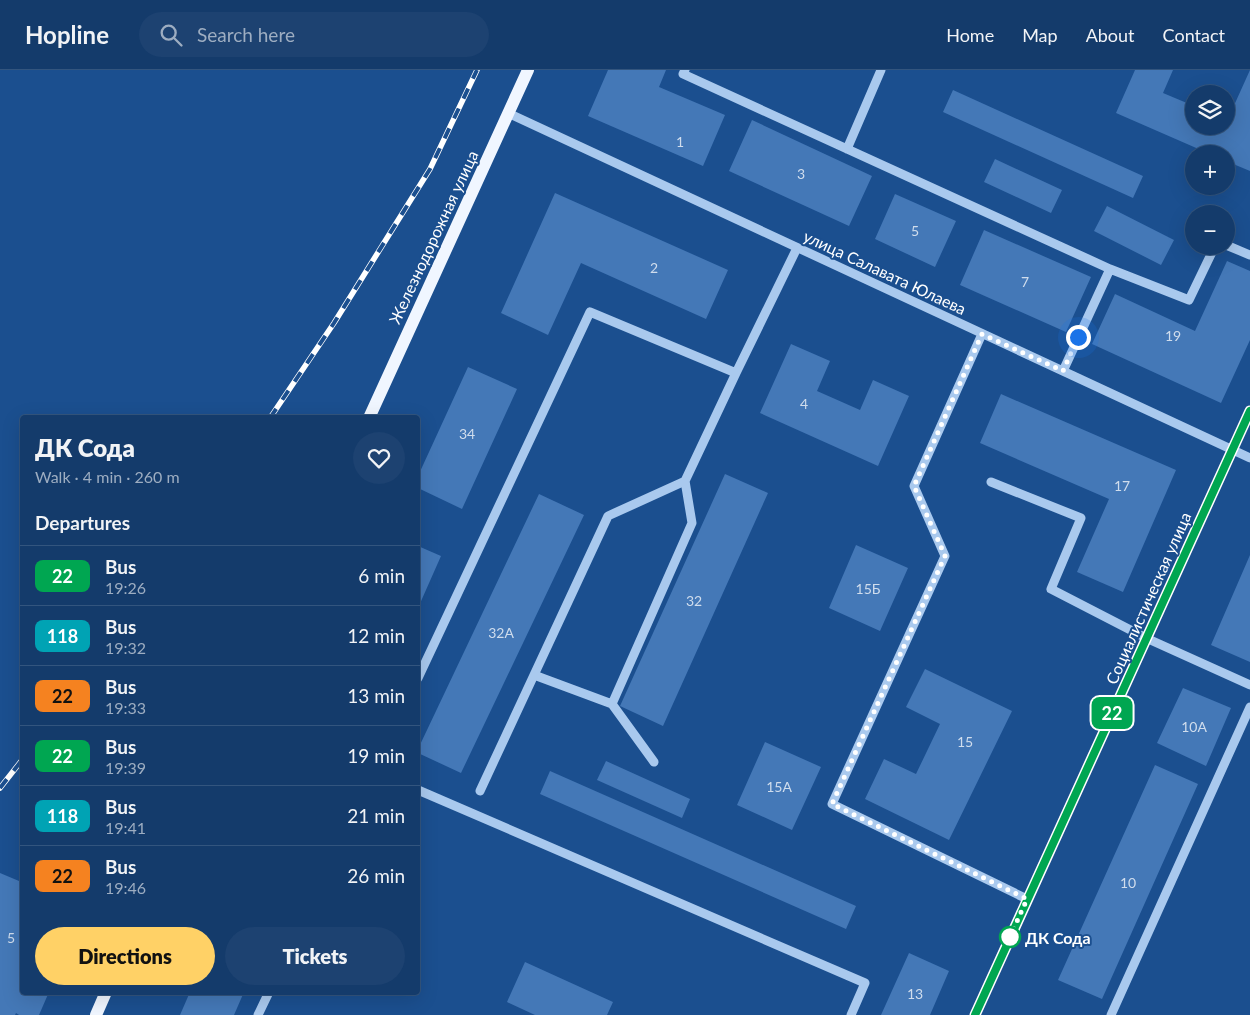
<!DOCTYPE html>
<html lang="en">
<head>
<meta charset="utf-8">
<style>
	:root { --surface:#143b6b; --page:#1d4271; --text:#f1f3f6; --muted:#9dadc1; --line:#33557e; --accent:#ffd166 }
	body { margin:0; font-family:Lato,sans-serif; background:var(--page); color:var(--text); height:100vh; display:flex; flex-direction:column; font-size:19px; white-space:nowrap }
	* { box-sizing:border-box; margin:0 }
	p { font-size:16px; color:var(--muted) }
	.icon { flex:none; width:28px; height:28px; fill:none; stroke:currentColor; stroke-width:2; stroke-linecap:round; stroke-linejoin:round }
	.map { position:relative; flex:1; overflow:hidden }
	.side { position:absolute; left:20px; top:345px; width:400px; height:580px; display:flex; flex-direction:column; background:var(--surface); border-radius:5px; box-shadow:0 5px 20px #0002,0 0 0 1px var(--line) }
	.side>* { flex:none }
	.badge { padding:0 10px; border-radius:8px; font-size:18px; line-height:32px }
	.buttons { position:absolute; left:1185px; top:15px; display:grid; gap:10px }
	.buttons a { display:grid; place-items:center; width:50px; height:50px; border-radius:50%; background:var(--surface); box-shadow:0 5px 20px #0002,0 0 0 1px var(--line); font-size:25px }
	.you { position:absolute; width:25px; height:25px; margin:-12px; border:4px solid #fff; border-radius:50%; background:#1a73e8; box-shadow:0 0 0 8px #1a73e833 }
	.map>.badge { position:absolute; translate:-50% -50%; box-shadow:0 0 0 2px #fff }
	h2 { padding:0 15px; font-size:19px; line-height:45px }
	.round { display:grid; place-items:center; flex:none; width:52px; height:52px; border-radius:26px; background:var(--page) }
	.head { display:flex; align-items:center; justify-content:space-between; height:85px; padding:0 15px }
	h1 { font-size:24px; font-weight:800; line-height:38px }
	.button { display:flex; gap:10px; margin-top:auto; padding:10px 15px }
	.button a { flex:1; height:58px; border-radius:30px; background:var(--accent); color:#111; font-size:20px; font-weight:800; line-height:58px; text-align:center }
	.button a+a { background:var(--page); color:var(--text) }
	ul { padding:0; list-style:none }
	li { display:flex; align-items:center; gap:15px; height:60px; padding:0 15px; border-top:1px solid var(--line) }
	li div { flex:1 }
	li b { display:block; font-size:19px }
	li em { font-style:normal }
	li .badge { min-width:55px; font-weight:700; text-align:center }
	header { display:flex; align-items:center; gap:30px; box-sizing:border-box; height:70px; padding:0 25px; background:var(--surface); border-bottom:1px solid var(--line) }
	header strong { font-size:24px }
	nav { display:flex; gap:28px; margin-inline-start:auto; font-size:18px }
	.search { width:350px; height:45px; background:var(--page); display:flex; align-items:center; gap:12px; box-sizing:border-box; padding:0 18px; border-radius:28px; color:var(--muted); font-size:19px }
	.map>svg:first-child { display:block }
	.building { fill:#4478b7 }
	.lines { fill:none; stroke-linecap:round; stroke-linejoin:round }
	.minor { stroke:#a9c9ee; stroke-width:9 }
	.major { stroke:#f0f6ff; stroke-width:12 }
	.rail-casing { stroke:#fff; stroke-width:5.5 }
	.rail { stroke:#1b4f8f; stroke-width:4; stroke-dasharray:11; stroke-linecap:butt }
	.line-casing { stroke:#fff; stroke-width:11 }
	.line { stroke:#00a651; stroke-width:8 }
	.walk { stroke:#fff; stroke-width:5; stroke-dasharray:0 9 }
	.stop-dot { fill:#fff; stroke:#00a651; stroke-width:2.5 }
	.labels { text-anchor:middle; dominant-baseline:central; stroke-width:4; stroke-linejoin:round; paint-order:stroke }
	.number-label { font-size:14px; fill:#d0dded }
	.street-label { font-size:16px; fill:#fff; stroke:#1b4f8f }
	.stop-label { font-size:16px; font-weight:bold; fill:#fff; stroke:#1b4f8f; text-anchor:start }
</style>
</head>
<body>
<header>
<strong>Hopline</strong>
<div class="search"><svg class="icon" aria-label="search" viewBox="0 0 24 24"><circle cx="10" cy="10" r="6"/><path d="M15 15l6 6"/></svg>Search here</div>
<nav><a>Home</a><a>Map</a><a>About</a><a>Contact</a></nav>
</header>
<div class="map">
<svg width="1250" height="945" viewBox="0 0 1250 945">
	<rect width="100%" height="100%" fill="#1b4f8f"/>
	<path class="building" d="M608 0H666L659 17 725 45 703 96 588 46Z
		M1135 0H1173L1163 23 1194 36V56H1226V50L1227 51 1250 0V101L1226 91V84H1210L1116 43Z
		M953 20 1143 106 1133 128 943 42Z
		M752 50 872 106 849 156 729 101Z
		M995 89 1062 120 1051 143 984 112Z
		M555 123 728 200 706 249 581 193 548 265 501 243Z
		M895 124 956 151 935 197 875 169Z
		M1107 136 1174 170 1161 195 1094 161Z
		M984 160 1091 207 1066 262 960 215Z
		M1227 191 1250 201V270L1221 333 1092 274 1115 224 1195 261Z
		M791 274 830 291 817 321 860 340 873 310 909 326 878 396 760 343Z
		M468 297 517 319 462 439 418 418V406Z
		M1001 324 1176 400 1123 522 1077 502 1109 429 980 373Z
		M725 404 768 423 663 656 620 636Z
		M539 424 584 445 461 703 418 683V679Z
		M856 475 908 498 880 561 829 538Z
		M418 476 441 486 418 538Z
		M1250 485V592L1211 575Z
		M925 599 1012 641 949 770 865 729 884 689 916 704 940 654 906 637Z
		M1183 618 1231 638 1206 696 1157 673Z
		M765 672 821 697 792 760 737 735Z
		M606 691 690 729 682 748 597 710Z
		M1155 695 1198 714 1102 929 1058 910Z
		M550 701 856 836 846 859 540 724Z
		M0 803 19 811 22 805V922H49L39 945H19L16 943 15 945H0Z
		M909 883 949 901 930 945H881Z
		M525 892 613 932 607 945H535L507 932Z
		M190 922H244L234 945H180Z"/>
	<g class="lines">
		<path class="minor" d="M685 0 683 4 1110 199
			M508 43 1250 388
			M847 79 881 0
			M1226 175 1250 185
			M982 264 914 416 945 486 832 734 1027 829
			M1063 301 1110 199 1189 230 1215 176
			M991 412 1081 448 1051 519 1146 568 1250 615
			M534 605 612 634
			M418 608 590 242 736 303 797 178
			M654 692 612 634 692 453 685 411
			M418 720 865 913 851 945
			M480 721 608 446 685 411 736 303
			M258 945 269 922
			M975 945 1250 341
			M1111 945 1250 637"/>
		<path class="major" d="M369 348 528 0
			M96 945 106 922"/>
		<defs>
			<path id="rail" d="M270 348 334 253 430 99 477 0
				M0 718 22 690"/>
		</defs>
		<use href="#rail" class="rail-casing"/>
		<use href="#rail" class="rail"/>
	</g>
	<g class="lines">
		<defs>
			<path id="line" d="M975 945 1250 341"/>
		</defs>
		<use href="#line" class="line-casing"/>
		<use href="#line" class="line"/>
		<path class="walk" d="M1010 867 1027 829 832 734 945 486 914 416 982 264 1063 301 1078 267"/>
	</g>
	<circle class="stop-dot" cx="1010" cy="867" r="10"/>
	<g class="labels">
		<g class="number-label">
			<text x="680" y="71">1</text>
			<text x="801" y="103">3</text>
			<text x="915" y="160">5</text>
			<text x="654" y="197">2</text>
			<text x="1025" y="211">7</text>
			<text x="1173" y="265">19</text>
			<text x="804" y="333">4</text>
			<text x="467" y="363">34</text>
			<text x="1122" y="415">17</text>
			<text x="868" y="518">15Б</text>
			<text x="694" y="530">32</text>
			<text x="501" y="562">32А</text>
			<text x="1194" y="656">10А</text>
			<text x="965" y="671">15</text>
			<text x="779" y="716">15А</text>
			<text x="1128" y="812">10</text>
			<text x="11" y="867">5</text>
			<text x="915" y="923">13</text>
		</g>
		<g class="street-label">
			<text transform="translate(433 167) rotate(-65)">Железнодорожная улица</text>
			<text transform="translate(885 202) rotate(25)">улица Салавата Юлаева</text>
			<text transform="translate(1148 528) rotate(-66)">Социалистическая улица</text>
		</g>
		<g class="stop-label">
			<text x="1025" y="867">ДК Сода</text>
		</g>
	</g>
</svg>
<div class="buttons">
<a><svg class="icon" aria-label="layers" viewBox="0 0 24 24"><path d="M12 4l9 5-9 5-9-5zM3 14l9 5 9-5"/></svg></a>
<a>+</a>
<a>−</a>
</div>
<div class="you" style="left:1078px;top:267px"></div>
<b class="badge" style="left:1112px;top:643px;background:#00a651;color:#fff">22</b>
<section class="side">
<div class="head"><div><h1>ДК Сода</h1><p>Walk · 4 min · 260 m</p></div><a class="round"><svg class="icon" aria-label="heart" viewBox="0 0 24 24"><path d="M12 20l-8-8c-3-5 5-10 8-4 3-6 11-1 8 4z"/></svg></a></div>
<h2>Departures</h2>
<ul>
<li><span class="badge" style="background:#00a651;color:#fff">22</span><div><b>Bus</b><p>19:26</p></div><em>6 min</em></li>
<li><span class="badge" style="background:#00a3b4;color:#fff">118</span><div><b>Bus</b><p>19:32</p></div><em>12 min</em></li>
<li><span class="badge" style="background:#f58220;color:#111">22</span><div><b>Bus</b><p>19:33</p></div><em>13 min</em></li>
<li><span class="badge" style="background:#00a651;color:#fff">22</span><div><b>Bus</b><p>19:39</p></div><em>19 min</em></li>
<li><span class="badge" style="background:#00a3b4;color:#fff">118</span><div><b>Bus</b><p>19:41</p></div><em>21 min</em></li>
<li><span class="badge" style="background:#f58220;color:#111">22</span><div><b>Bus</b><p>19:46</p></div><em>26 min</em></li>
</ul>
<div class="button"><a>Directions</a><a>Tickets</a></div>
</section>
</div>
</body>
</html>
